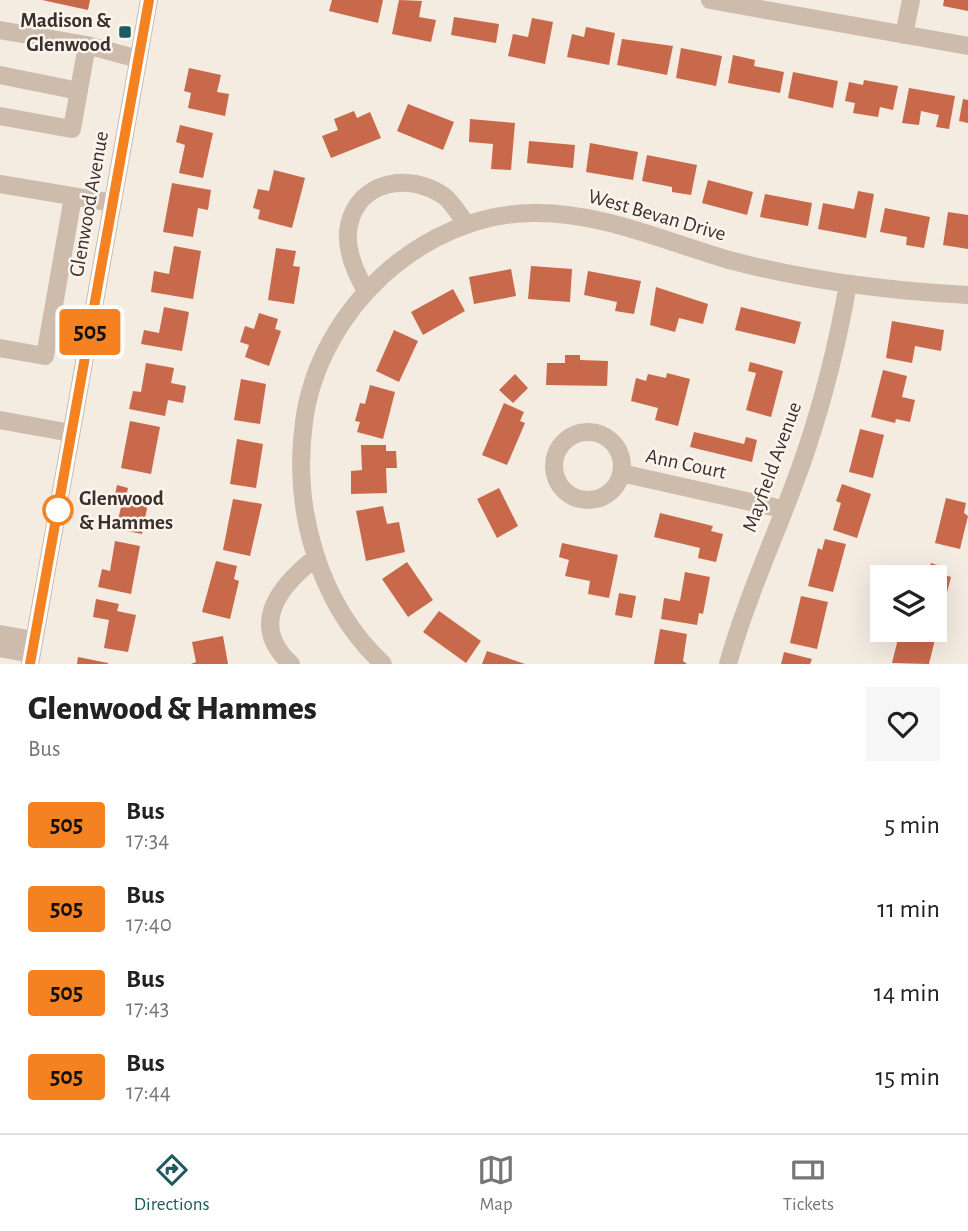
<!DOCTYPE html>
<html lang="en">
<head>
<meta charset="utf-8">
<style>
	:root { --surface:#fff; --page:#f6f6f6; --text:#222; --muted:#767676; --line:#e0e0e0; --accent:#1f5a5e }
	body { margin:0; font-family:"Alegreya Sans",sans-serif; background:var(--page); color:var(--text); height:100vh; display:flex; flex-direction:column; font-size:26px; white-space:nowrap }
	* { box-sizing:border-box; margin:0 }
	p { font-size:23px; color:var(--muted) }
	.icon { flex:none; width:38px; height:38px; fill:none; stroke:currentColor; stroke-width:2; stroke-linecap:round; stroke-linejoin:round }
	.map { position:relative; height:664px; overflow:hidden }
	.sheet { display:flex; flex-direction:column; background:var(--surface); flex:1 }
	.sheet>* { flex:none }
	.badge { padding:0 14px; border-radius:5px; font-size:24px; line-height:46px }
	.buttons { position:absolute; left:870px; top:565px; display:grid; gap:14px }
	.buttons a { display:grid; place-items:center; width:77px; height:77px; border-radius:0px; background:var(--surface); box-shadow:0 7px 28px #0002; font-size:35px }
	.map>.badge { position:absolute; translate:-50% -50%; box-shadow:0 0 0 4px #fff }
	.round { display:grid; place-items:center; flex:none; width:74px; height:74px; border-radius:0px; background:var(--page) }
	.head { display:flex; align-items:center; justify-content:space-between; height:119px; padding:0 28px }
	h1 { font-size:33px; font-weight:800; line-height:52px }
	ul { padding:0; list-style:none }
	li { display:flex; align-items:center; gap:21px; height:84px; padding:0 28px }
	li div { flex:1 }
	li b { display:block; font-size:26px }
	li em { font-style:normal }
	li .badge { min-width:77px; font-weight:700; text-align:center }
	.tabs { display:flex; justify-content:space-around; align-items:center; height:98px; border-top:2px solid var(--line); background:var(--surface); font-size:19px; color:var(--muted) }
	.tabs a { display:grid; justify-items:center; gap:4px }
	.tabs .on { color:var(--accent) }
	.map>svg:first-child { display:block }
	.building { fill:#c8694b }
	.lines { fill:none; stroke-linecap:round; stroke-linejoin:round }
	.minor { stroke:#cdbbac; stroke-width:18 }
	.line-casing { stroke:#fff; stroke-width:16 }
	.line { stroke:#f58220; stroke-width:10 }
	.poi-dot { fill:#1f5a5e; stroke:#fbf5ee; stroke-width:2.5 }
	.stop-dot { fill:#fff; stroke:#f58220; stroke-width:3.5 }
	.labels { text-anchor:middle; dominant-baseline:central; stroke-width:5; stroke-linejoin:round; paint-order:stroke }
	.poi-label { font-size:21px; font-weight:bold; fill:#3b302b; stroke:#fbf5ee; text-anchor:end }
	.street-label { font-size:21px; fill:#3b302b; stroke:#fbf5ee }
	.stop-label { font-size:21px; font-weight:bold; fill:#3b302b; stroke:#fbf5ee; text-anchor:start }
</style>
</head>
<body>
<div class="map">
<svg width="968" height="664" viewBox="0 0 968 664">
	<rect width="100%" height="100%" fill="#f4ebe1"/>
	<path class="building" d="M42 0H90L88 10Z
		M332 0H383L378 23 329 11Z
		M399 0 422 1 419 17 436 20 431 42 392 34Z
		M944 0H968V11L943 6Z
		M454 17 499 24 496 43 451 35Z
		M532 18 553 22 545 64 508 56 513 34 528 37Z
		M586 27 615 33 609 65 567 57 572 34 584 37Z
		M622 39 673 46 667 75 617 65Z
		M681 48 722 56 716 86 676 78Z
		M733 55 755 60 754 66 784 72 780 93 728 83Z
		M189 68 221 75 217 92 229 94 225 116 188 108 191 93 184 91Z
		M793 72 838 81 833 108 788 98Z
		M864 80 898 86 893 110 880 107 878 117 853 113 855 103 845 101 849 82 863 85Z
		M909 88 955 96 949 129 936 127 939 115 921 111 919 125 902 123Z
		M963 99 968 100V123L959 121Z
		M408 104 454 122 443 150 397 131Z
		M354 111 357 118 370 112 381 138 331 158 322 136 338 130 334 119Z
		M470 119 515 123 511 170 491 169 493 144 469 142Z
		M180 125 213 133 203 178 179 173 185 145 176 142Z
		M529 141 575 145 573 168 527 163Z
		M590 143 638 152 633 180 586 172Z
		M647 155 697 165 691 195 672 192V187L642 181Z
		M274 170 305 178 292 228 258 219 260 210 253 208 258 189 269 191Z
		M708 180 753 192 747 215 702 203Z
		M172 183 211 190 208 210 198 208 193 237 163 232Z
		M858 191 874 194 866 238 818 229 823 203 854 209Z
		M765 194 812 203 808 226 760 217Z
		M885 208 930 217 924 248 906 245 907 237 880 232Z
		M948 212 968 215V249L943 245Z
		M174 246 201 251 193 299 151 292 154 271 169 274Z
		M276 248 296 251 293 266 300 267 294 304 268 300Z
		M531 266 572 269 570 302 528 299Z
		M511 269 516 296 474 304 469 277Z
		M588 271 641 281 634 314 615 311 617 302 584 295Z
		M656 287 708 304 703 324 679 318 675 332 650 325Z
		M453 289 465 311 423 335 411 312Z
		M164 307 189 312 182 351 141 344 144 330 159 333Z
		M741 307 801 322 795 344 735 330Z
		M259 313 278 319 275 329 281 331 269 366 245 357 249 345 240 342 245 326 254 329Z
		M892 321 944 330 941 351 915 346 912 363 886 358Z
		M394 330 418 341 399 382 376 371Z
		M565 355H580V360L608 361 607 386 546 385 547 363H565Z
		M750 362 783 371 771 417 746 410 756 373 748 371Z
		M146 363 174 368 171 383 186 386 183 403 168 400 165 416 129 409 133 391 141 392Z
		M883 370 907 376 902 397 915 400 910 422 896 419 895 423 871 417Z
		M667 373 690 379 678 426 655 420 658 408 631 401 636 378 646 381 648 374 666 378Z
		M515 374 528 388 513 403 499 390Z
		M241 379 266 384 260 424 234 420Z
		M370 385 395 392 383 439 357 432 360 422 355 421 360 403 365 404Z
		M504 403 524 412 520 421 525 423 507 465 482 455Z
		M130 421 160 427 151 474 121 468Z
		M860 429 884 435 873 478 849 472Z
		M694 432 744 444 746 437 757 440 752 462 690 447Z
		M237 439 263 444 256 488 230 484Z
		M361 445H386V451H396L397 468H386L387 493 351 494V471L362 470Z
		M842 484 871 494 857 538 833 530 841 503 836 501Z
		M117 485 128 488 127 493 149 498 142 534 116 529 121 507 113 505Z
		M499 488 518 526 497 538 477 499Z
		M946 498 966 503 964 513 968 516 960 549 935 543Z
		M233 499 262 504 250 556 223 550Z
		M383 506 387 524 399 522 405 552 366 561 356 511Z
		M660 513 713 526 711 531 723 534 716 562 698 558 700 548 654 537Z
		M825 539 846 544 833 592 808 586 818 548 822 550Z
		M115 541 140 546 131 594 98 587 102 569 110 571Z
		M562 543 618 555 609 598 588 594 590 581 565 576 569 560 559 557Z
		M216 561 237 566 234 579 239 581 230 619 202 612Z
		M407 562 433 600 408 617 382 579Z
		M931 563 947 568 945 575 951 577 942 612 934 610V578H927Z
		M685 572 710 577 703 614 699 613 697 625 661 619 664 598 680 601Z
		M619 593 636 596 632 618 615 615Z
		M801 596 828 602 817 649 790 643Z
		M96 599 119 604 117 611 136 615 128 652 104 648 109 620 93 617Z
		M439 611 481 641 466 663 423 632Z
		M660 629 687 634 683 661 687 664H654Z
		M911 630H932L931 634 936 635 929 664 892 663 899 635 910 637Z
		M223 636 228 664H191L196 662 192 642Z
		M487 651 525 664H482Z
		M784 652 812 659 810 664H781Z
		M78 657 108 663V664H77Z"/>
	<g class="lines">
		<path class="minor" d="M710 0 968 46
			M0 30 87 45
			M904 35 911 0
			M0 75 79 91
			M0 116 72 129 87 45 138 59
			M0 184 113 203
			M366 291C355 272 344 248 349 225 359 180 410 172 444 196 453 203 460 216 467 225
			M0 348 45 356 73 197
			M0 420 71 433
			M554 466a34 34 0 1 1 68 0a34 34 0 1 1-68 0Z
			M621 473 782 509
			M0 634 34 640
			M0 648 32 654
			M30 664 149 0
			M291 664C247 624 281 585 315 558
			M383 664C318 603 292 508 304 422 318 312 421 213 534 213 603 212 668 243 733 261 810 281 889 291 968 295
			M728 664C748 592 781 525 805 454 824 398 838 341 848 284"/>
	</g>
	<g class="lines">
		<defs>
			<path id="line" d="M30 664 149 0"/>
		</defs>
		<use href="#line" class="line-casing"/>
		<use href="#line" class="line"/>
	</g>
	<rect class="poi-dot" x="118" y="25" width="14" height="14" rx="3.5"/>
	<circle class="stop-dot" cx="58" cy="510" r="14"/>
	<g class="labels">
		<g class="poi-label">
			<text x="111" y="20">Madison &amp;<tspan x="111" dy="24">Glenwood</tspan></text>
		</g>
		<g class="street-label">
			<text transform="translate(89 204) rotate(-80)">Glenwood Avenue</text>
			<text transform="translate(657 215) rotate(16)">West Bevan Drive</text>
			<text transform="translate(686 464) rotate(12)">Ann Court</text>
			<text transform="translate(772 467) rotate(-70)">Mayfield Avenue</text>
		</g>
		<g class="stop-label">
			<text x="79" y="498">Glenwood<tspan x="79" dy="24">&amp; Hammes</tspan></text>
		</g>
	</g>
</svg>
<div class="buttons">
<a><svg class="icon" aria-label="layers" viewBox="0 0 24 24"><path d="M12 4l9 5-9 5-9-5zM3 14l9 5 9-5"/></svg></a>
</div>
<b class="badge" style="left:90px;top:332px;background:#f58220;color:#111">505</b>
</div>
<section class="sheet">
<div class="head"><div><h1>Glenwood &amp; Hammes</h1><p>Bus</p></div><a class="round"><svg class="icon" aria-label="heart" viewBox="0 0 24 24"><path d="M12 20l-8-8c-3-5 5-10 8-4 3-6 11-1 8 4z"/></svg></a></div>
<ul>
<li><span class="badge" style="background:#f58220;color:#111">505</span><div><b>Bus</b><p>17:34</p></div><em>5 min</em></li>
<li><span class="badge" style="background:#f58220;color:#111">505</span><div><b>Bus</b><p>17:40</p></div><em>11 min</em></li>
<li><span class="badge" style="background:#f58220;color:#111">505</span><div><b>Bus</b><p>17:43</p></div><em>14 min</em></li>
<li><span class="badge" style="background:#f58220;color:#111">505</span><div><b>Bus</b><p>17:44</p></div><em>15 min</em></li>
</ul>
</section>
<nav class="tabs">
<a class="on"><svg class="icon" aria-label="directions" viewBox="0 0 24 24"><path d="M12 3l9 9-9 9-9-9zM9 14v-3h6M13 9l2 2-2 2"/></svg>Directions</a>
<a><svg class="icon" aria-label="map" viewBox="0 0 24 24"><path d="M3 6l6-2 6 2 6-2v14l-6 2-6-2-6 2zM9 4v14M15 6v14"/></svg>Map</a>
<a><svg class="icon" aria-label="tickets" viewBox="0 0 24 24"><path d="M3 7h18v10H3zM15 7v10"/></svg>Tickets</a>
</nav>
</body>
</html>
